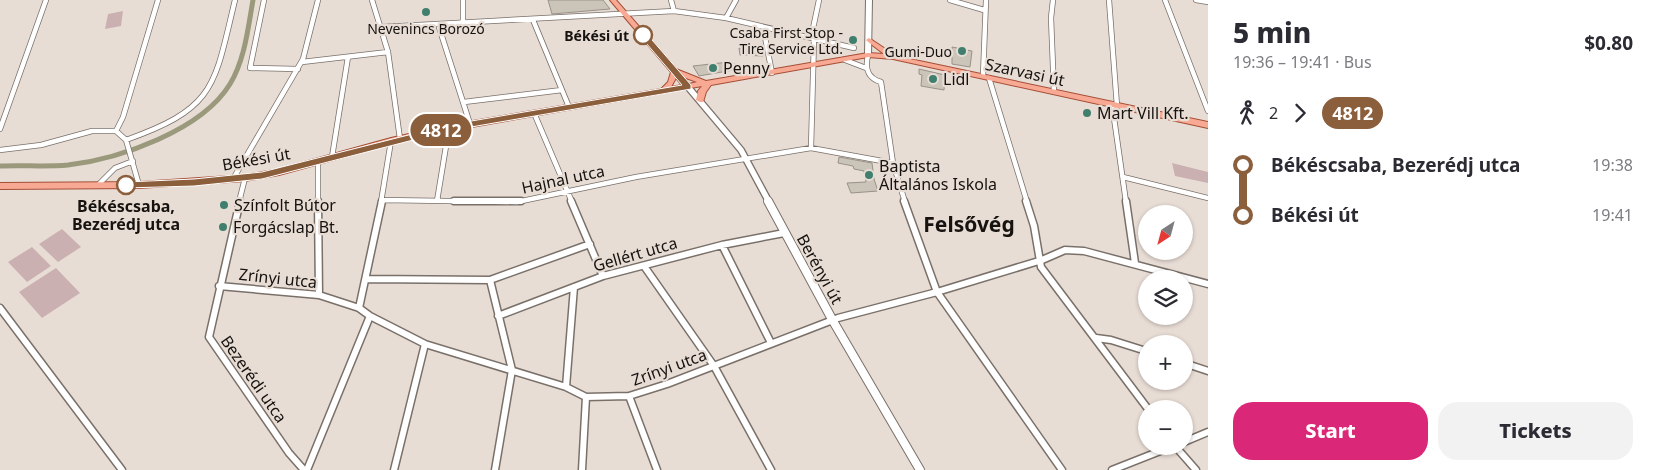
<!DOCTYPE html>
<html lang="en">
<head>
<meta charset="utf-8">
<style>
	:root { --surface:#fff; --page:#f2f2f3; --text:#2b2b33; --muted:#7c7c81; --accent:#db2777 }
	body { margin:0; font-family:"Noto Sans",sans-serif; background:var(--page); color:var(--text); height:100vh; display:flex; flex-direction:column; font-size:19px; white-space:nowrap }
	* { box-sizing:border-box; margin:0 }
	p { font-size:16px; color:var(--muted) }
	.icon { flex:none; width:28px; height:28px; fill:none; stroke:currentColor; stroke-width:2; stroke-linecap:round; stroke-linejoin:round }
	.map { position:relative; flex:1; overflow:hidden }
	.side { display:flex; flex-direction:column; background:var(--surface); width:450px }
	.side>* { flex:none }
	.badge { padding:0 10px; border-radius:16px; font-size:18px; line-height:32px }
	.needle { width:32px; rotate:216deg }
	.tools { position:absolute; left:1138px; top:205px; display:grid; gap:10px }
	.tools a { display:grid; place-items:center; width:55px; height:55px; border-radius:50%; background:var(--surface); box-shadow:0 1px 4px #0004; font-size:25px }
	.map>.badge { position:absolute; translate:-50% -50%; box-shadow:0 0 0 2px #fff }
	.legs { display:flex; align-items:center; gap:8px; height:55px; padding:0 25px; font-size:16px }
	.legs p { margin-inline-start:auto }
	.headline { display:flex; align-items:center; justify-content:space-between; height:85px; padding:0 25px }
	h1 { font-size:28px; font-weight:800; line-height:38px }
	.primary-button { display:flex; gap:10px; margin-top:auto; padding:10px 25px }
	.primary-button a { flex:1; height:58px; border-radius:20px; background:var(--accent); color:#fff; font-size:20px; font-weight:800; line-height:58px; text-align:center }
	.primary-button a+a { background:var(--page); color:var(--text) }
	ul { padding:0 25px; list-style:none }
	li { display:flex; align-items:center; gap:18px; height:50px; font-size:19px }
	li i { display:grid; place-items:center; width:8px; height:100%; margin:0 6px; background:currentColor }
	li i::after { content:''; width:12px; height:12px; margin:-6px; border:4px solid; border-radius:50%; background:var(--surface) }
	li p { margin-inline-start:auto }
	li:first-child i { background:linear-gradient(#0000 50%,currentColor 0) }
	li:last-child i { background:linear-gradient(currentColor 50%,#0000 0) }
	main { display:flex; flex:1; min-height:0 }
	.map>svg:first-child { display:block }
	.green { fill:#cbb0b2 }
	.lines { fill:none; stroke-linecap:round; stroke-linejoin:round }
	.canal { stroke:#9b997c; stroke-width:5 }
	.building { fill:#cac4b9; stroke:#989288 }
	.minor-far1-casing { stroke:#797069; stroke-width:6 }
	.minor-casing { stroke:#797069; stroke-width:9 }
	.tertiary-far1-casing { stroke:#797069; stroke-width:8 }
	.tertiary-casing { stroke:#797069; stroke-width:10 }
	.secondary-casing { stroke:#797069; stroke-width:8 }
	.primary-casing { stroke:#a54e36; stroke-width:2 }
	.minor-far1 { stroke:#fff; stroke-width:4.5 }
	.minor { stroke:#fff; stroke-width:6 }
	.tertiary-far1 { stroke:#fff; stroke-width:5.5 }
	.tertiary { stroke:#fff; stroke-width:8 }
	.secondary { stroke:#fff; stroke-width:6 }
	.primary { fill:#f7a993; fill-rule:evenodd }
	.line-1 { fill:#8b5e3c; stroke:#fff }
	.poi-dot { fill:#407f6d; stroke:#e8ddd5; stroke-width:2 }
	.stop-1-dot { fill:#fff; stroke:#8b5e3c; stroke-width:2.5 }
	.labels { text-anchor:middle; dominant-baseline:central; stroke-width:4.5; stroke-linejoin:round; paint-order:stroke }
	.far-poi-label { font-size:14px; fill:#16120f; stroke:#e8ddd5; text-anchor:end }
	.far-stop-label { font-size:14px; font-weight:bold; fill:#16120f; stroke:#e8ddd5; text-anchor:end }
	.poi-label { font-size:16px; fill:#16120f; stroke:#e8ddd5; text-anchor:start }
	.street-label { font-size:16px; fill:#16120f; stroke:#e8ddd5 }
	.stop-label { font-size:16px; font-weight:bold; fill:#16120f; stroke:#e8ddd5 }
	.district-label { font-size:21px; font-weight:bold; fill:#16120f; stroke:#e8ddd5 }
</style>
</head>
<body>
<main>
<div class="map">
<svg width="1208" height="470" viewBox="0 0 1208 470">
	<rect width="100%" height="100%" fill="#e8ddd5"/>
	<path class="green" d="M123 11 121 26 105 29 108 14Z
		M1172 163 1208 172V183L1175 176Z
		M62 229 81 247 58 262 39 244Z
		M32 247 51 266 27 282 8 262Z
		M56 268 80 293 42 318 19 292Z"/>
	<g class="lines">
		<path class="canal" d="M0 166C23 165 46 167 68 165 120 159 202 130 230 84 245 59 248 28 253 0"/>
	</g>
	<path class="building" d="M548 0H603L610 9 552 14Z
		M952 47 972 51 970 67 952 64Z
		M739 48 763 49V56L740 55Z
		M729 62 731 65 735 64 739 69 699 76 693 66Z
		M919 69 945 75 944 90 921 86 922 75 919 74Z
		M839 157 872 163 874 179 878 191 851 193 847 183 866 182 864 171 854 169 853 166 838 163Z"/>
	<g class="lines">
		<defs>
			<path id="minor-far1" d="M264 0 250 68 298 69
				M372 0 388 52 400 139
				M463 0V23
				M671 0 674 11
				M950 0 984 10
				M1053 0 1051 18 1054 92
				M1109 0 1117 106
				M1165 0 1208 111
				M1196 0 1208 2
				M726 18 736 0
				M533 20 569 107
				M438 24 470 124
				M382 27 674 11 726 18 854 48
				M763 27 772 73
				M811 38 819 0
				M868 55C865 68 867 78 881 82L893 163 905 202
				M845 60 866 68
				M302 62 388 52
				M983 76 986 0
				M989 78 1027 202
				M464 102 562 90
				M1112 104 1126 202
				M534 113 572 202
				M0 129 46 0
				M116 131 123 117 158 0
				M116 131 126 140 139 185
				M126 140C216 108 214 87 235 0
				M811 148 814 39
				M0 150 41 145 92 131H116
				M332 157 348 57
				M318 161V202
				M1123 177 1208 198
				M233 179 303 59 318 0
				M98 185 115 168 133 161
				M383 200 517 202 636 177 811 148 893 163
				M437 201 449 128
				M239 202 245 178
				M381 202 391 141"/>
			<path id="minor" d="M240 201 209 337 289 453 304 470
				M318 201 319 295
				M454 201H521
				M571 201 603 276
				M904 201 937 292 1062 470
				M1026 201 1034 226 1041 267 1148 409
				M1126 201 1135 263
				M722 245 771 343
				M644 266 714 366 771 470
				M367 279 490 280 590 244
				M490 280 512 370 495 470
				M219 286 319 295 359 308 370 316 425 344 566 387 586 397 629 396 667 384 838 318 937 292 1042 260 1065 250 1084 251 1208 284
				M0 308 122 470
				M359 308 382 201
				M498 316 603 276 722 245 784 233
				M1096 338 1111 340 1146 351
				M1184 363 1208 371
				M566 387 574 287
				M629 396 657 470
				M1184 442 1208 432
				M1175 446 1196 470
				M307 470 370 316
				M394 470 425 344
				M582 470 586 397
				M1112 470 1173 446"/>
			<path id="tertiary-far1" d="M688 87 741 150 769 202"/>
			<path id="tertiary" d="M768 201 833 321 920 470"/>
			<path id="secondary" d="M868 55 869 0"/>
			<path id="primary" d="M610 0H616L676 69 706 81 868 53 884 54 867 41 866 40 869 38 890 52 891 55 1208 122V128L893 59 868 57 711 85 706 92 703 102H700L696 100 698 91 702 86 449 131 391 144 279 175 245 181 139 188 0 189V183L139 182 245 175 279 169 391 138 449 125 661 89 668 82 671 72ZM683 77 697 82 689 84ZM676 78 682 85 671 87Z"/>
		</defs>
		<use href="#minor-far1" class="minor-far1-casing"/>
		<use href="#minor" class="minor-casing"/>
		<use href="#tertiary-far1" class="tertiary-far1-casing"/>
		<use href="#tertiary" class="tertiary-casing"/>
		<use href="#secondary" class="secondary-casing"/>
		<use href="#primary" class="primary-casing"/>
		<use href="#minor-far1" class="minor-far1"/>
		<use href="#minor" class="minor"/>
		<use href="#tertiary-far1" class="tertiary-far1"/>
		<use href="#tertiary" class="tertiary"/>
		<use href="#secondary" class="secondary"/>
		<use href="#primary" class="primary"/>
	</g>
	<path class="line-1" d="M640 33H646L691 85V89L448 131 262 179 194 186 126 188 122 185 126 182 194 179 262 172 448 125 682 85 640 36Z"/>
	<g class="poi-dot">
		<circle cx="426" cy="12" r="5"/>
		<circle cx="853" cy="40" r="5"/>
		<circle cx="962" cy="51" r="5"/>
		<circle cx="713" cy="68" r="5"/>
		<circle cx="933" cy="79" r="5"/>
		<circle cx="1087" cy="113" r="5"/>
		<circle cx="869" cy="175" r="5"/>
		<circle cx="224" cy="205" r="5"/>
		<circle cx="223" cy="227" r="5"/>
	</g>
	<g class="stop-1-dot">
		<circle cx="643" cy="35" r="9"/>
		<circle cx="126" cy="185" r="9"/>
	</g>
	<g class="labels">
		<g class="far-poi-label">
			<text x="426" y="28" text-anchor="middle">Nevenincs Borozó</text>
			<text x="843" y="32">Csaba First Stop -<tspan x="843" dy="16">Tire Service Ltd.</tspan></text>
			<text x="952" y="51">Gumi-Duo</text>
		</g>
		<g class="far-stop-label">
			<text x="629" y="35">Békési út</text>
		</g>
		<g class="poi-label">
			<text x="723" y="68">Penny</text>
			<text x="943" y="79">Lidl</text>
			<text x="1097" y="113">Mart Vill Kft.</text>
			<text x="879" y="166">Baptista<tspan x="879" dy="18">Általános Iskola</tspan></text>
			<text x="234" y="205">Színfolt Bútor</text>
			<text x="233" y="227">Forgácslap Bt.</text>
		</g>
		<g class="street-label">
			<text transform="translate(1025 72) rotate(12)">Szarvasi út</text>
			<text transform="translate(256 159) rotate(-10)">Békési út</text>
			<text transform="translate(563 179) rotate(-12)">Hajnal utca</text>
			<text transform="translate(635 254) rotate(-16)">Gellért utca</text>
			<text transform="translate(820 269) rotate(61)">Berényi út</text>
			<text transform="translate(278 278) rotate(6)">Zrínyi utca</text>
			<text transform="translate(669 367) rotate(-20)">Zrínyi utca</text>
			<text transform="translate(254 379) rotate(55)">Bezerédi utca</text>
		</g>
		<g class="stop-label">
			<text x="126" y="206">Békéscsaba,<tspan x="126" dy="18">Bezerédj utca</tspan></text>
		</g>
		<g class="district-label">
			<text x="969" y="224">Felsővég</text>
		</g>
	</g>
</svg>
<div class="tools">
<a><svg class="needle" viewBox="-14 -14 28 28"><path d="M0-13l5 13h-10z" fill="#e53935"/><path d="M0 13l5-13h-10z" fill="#7c7c81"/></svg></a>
<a><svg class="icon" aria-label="layers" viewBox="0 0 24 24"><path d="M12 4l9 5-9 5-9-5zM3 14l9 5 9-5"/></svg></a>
<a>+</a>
<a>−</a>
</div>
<b class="badge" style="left:441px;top:130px;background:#8b5e3c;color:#fff">4812</b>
</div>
<section class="side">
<div class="headline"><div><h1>5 min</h1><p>19:36 – 19:41 · Bus</p></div><b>$0.80</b></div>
<div class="legs"><svg class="icon" aria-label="walk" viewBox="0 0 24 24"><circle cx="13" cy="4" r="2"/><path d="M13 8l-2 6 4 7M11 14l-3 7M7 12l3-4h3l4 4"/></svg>2<svg class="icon" aria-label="forward" viewBox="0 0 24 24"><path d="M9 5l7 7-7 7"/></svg><b class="badge" style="background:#8b5e3c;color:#fff">4812</b></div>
<ul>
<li><i style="color:#8b5e3c"></i><b>Békéscsaba, Bezerédj utca</b><p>19:38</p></li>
<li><i style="color:#8b5e3c"></i><b>Békési út</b><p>19:41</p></li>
</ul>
<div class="primary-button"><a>Start</a><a>Tickets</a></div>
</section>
</main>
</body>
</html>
